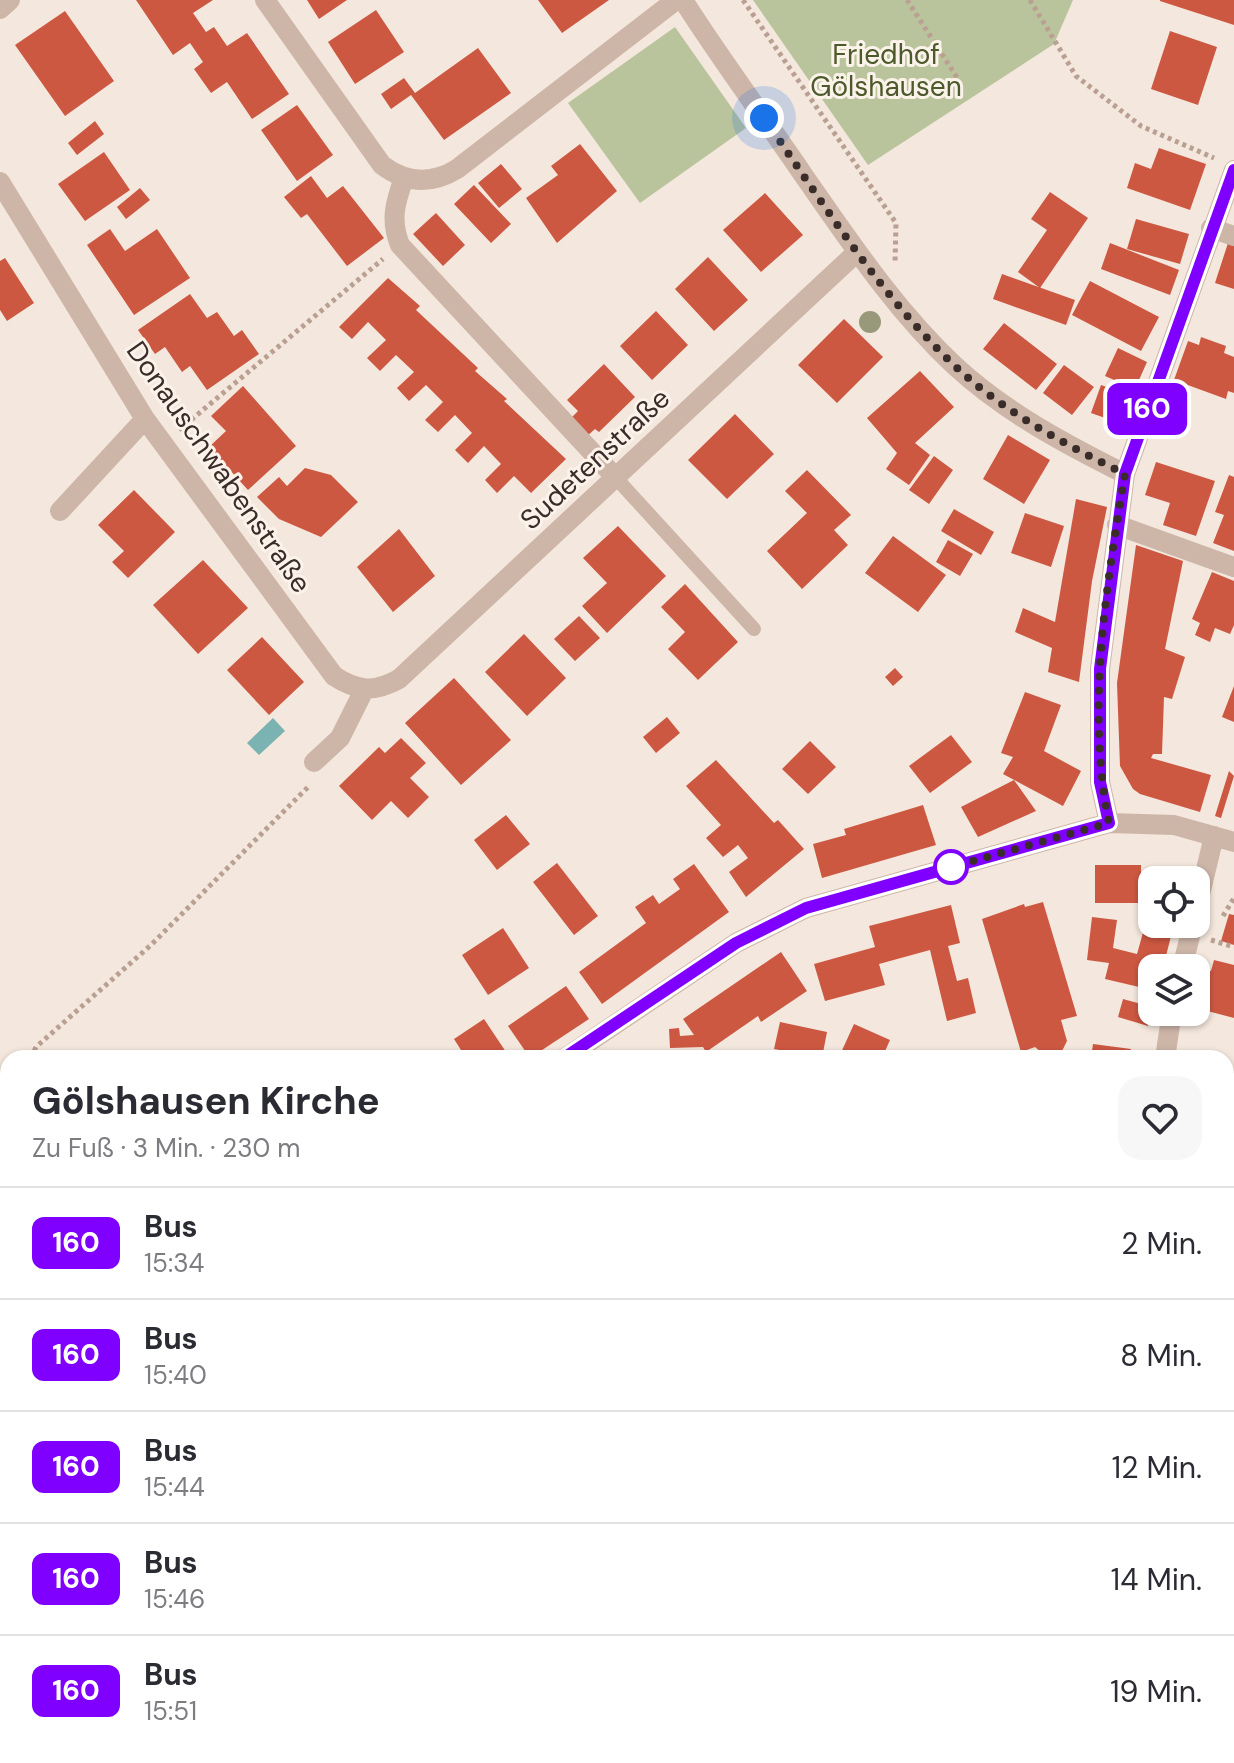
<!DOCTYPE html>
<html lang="de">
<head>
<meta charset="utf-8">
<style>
	:root { --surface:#fff; --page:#f7f7f7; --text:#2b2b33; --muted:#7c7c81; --line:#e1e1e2 }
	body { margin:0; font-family:"DM Sans",sans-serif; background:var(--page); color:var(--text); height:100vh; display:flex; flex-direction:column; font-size:30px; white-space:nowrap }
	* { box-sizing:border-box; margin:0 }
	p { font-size:26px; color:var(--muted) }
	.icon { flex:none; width:44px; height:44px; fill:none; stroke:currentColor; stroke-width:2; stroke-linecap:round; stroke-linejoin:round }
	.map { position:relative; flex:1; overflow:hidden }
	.sheet { position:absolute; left:0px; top:1050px; width:1234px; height:714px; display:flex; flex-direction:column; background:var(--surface); border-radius:24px 24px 0 0; box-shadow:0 2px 6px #0004 }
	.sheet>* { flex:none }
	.badge { padding:0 16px; border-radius:12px; font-size:28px; line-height:52px }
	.fabs { position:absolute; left:1138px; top:866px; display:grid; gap:16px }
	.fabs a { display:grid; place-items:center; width:72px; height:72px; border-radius:16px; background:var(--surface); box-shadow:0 2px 6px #0004; font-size:40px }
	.you { position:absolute; width:40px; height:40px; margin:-20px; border:6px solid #fff; border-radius:50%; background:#1a73e8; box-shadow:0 0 0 12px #1a73e833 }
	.map>.badge { position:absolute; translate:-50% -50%; box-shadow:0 0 0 4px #fff }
	.round { display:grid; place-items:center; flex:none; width:84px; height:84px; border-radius:24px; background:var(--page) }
	.summary { display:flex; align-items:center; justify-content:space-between; height:136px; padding:0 32px }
	h1 { font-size:38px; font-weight:700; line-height:60px }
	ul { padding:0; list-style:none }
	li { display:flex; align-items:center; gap:24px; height:112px; padding:0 32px; border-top:2px solid var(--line) }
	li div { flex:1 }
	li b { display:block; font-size:30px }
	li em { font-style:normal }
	li .badge { min-width:88px; font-weight:700; text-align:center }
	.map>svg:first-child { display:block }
	.green { fill:#bac49c }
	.water { fill:#7ab3b1 }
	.building { fill:#cd5842 }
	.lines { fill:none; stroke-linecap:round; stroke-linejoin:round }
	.path { stroke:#b9a092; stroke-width:5; stroke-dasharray:4 4; stroke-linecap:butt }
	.service { stroke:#cdb6a8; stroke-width:14 }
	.minor { stroke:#cdb6a8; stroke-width:20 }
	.tree { fill:#98997b }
	.line-casing { stroke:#fff; stroke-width:18 }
	.line { stroke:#8000ff; stroke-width:12 }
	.walk { stroke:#3a2d29; stroke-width:8; stroke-dasharray:0 14.4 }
	.stop-dot { fill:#fff; stroke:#8000ff; stroke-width:4 }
	.labels { text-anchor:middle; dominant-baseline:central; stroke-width:6; stroke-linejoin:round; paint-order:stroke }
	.park-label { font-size:28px; fill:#4c5a2b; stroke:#fbf2ea }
	.street-label { font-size:28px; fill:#3a2d29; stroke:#fbf2ea }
</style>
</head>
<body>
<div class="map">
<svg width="1234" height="1763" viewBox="0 0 1234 1763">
	<rect width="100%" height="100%" fill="#f4e7dd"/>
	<path class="green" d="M753 0H1073L1054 44 868 165Z
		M675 27 746 128 640 203 568 103Z"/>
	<path class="water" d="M273 718 285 731 259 755 247 743Z"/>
	<path class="building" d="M136 0H213L193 13 206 32 214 27 227 46 247 33 289 94 252 119 227 82 211 93 194 69 203 62 190 43 173 55Z
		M307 0H347L319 19Z
		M538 0H609L562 33Z
		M1160 0H1234V25L1160 1Z
		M376 10 404 52 355 84 328 42Z
		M65 11 114 81 65 116 15 45Z
		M1170 31 1217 47 1198 105 1151 89Z
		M478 48 511 93 444 140 411 95 391 109 381 94 404 78 415 93Z
		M297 105 333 155 297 181 261 130Z
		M95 121 104 134 77 155 68 143Z
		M580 144 617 191 557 243 526 198 558 175 551 166Z
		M1159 148 1206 164 1190 210 1127 188 1135 163 1151 169Z
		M104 152 130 190 85 221 58 184Z
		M501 164 522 189 499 208 478 183Z
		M311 176 327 198 343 186 384 238 347 266 307 214 301 218 284 197Z
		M474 185 511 224 491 243 454 204Z
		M140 188 150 200 126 219 117 207Z
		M1050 192 1088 218 1040 288 1018 272 1047 230 1031 219Z
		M765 193 803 235 761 272 723 230Z
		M436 213 465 245 443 266 413 234Z
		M1136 219 1189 234 1180 264 1127 249Z
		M110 229 125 251 157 229 190 278 134 315 87 245Z
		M1110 243 1179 270 1170 295 1101 269Z
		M1228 243 1234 245V289L1215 283Z
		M708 257 748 300 714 331 675 289Z
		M5 258 34 303 7 321 0 310V261Z
		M1002 274 1075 300 1066 325 993 299Z
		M388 278 420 306 416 310 478 368 475 371 507 399 504 401 566 459 531 493 514 476 497 493 485 480 501 464 484 446 468 463 455 450 472 433 455 415 438 432 425 420 443 402 426 385 409 401 397 388 414 372 396 355 380 371 367 358 386 340 368 322 352 339 339 327Z
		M1090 281 1159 317 1141 351 1072 315Z
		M190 294 207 318 217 312 234 336 242 330 259 354 207 390 190 366 182 372 165 347 155 354 138 330Z
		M656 311 688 345 652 380 620 346Z
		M844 319 883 357 837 403 798 365Z
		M1004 323 1057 364 1036 390 983 349Z
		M1201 337 1226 346 1224 353 1234 357V393L1228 391 1226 399 1174 380 1188 341 1199 345Z
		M1118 348 1147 362 1135 389 1105 376Z
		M604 364 635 397 599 432 595 429 585 438 568 421 578 411 567 400Z
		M1064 365 1094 387 1072 415 1043 393Z
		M920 371 954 407 915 443 930 455 909 485 886 469 897 453 867 418Z
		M1101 385 1132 396 1122 424 1091 413Z
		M243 386 296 446 248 490 209 447 226 431 211 416Z
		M735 414 774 454 727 499 688 460Z
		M1008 435 1050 460 1024 504 983 479Z
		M934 456 953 470 929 504 909 490Z
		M1156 462 1215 481 1196 536 1163 525 1170 503 1145 495Z
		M305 468 331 475 358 502 321 537 279 519 257 497 279 477 287 486Z
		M807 470 851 515 834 530 848 545 802 589 767 551 807 513 785 491Z
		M1229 475 1234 477V551L1213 543 1224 515 1215 512Z
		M134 490 175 532 128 578 112 562 124 551 98 525Z
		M1076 499 1107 507 1092 581 1079 682 1048 672 1052 648 1015 632 1023 608 1055 622Z
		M954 509 994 532 981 555 941 531Z
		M1025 513 1064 526 1051 567 1011 553Z
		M618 526 666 576 607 633 582 606 607 583 583 558Z
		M399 529 435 576 393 612 357 567Z
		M893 536 946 575 918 612 865 573Z
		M948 540 973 554 960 576 936 562Z
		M1136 545 1183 561 1165 649 1185 657 1172 699 1164 697 1162 754H1153L1151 758 1211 775 1200 812 1140 794 1133 789 1120 766 1117 683Z
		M203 560 248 608 198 654 153 605Z
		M1212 572 1234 581V625L1230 634 1215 628 1210 642 1195 635 1200 623 1192 619Z
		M685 584 738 642 698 680 668 649 685 632 661 607Z
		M579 616 600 638 575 661 554 639Z
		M524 634 566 678 527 716 485 672Z
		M262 637 304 682 269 715 227 670Z
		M895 668 903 677 893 686 885 677Z
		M454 678 511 740 461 785 405 723Z
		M1234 686V722L1222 717Z
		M1025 692 1061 705 1044 751 1081 771 1063 806 1003 774 1013 757 1001 753Z
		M667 717 680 733 656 753 643 737Z
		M951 735 972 762 930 793 909 766Z
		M401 738 426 763 410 778 429 797 408 818 391 801 372 820 339 786 379 747 385 753Z
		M810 741 836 767 808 794 782 769Z
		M716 760 774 823 778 820 804 849 746 897 729 872 748 858 738 845 723 857 706 838 721 825 686 786Z
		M1229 771 1234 776 1221 818 1215 816Z
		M1014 780 1036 811 978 837 961 807Z
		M923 805 936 845 822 878 813 844 846 835 844 829Z
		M506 815 530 844 497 870 474 840Z
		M557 863 598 916 574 935 533 882Z
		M694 864 729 912 602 1004 579 972 646 923 635 907 653 895 659 904 680 889 673 879Z
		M1095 865H1141V903H1095Z
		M1043 902 1077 1016 1061 1020 1067 1041 1061 1053 1047 1057 1035 1047 1021 1052 982 919 1024 904 1025 907Z
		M951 905 960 943 948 946 957 981 968 978 976 1013 947 1021 930 950 879 964 885 985 825 1001 814 964 875 947 869 926Z
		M1229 914 1234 915V945L1221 941Z
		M1092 917 1117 920 1113 948 1137 954 1144 929 1171 936 1163 968H1152V990L1105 979 1109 963 1087 960Z
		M503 928 529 968 488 995 462 955Z
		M781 952 807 991 761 1022 758 1016 706 1052 703 1047 670 1048 669 1029 679 1028 680 1036 694 1035 683 1019Z
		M1214 960 1234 965V1018L1196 1008 1200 968 1211 971Z
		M566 986 589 1019 530 1058 508 1026Z
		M1123 999 1152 1007 1148 1026 1118 1017Z
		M484 1019 510 1058H466L454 1039Z
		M780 1022 827 1032 822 1058 774 1049Z
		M854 1024 890 1040 882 1058 839 1057Z
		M1093 1044 1131 1049 1129 1058H1091Z
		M1226 1138 1234 1139V1186L1226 1185Z
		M1226 1247 1234 1249 1230 1276H1226Z
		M1226 1312 1234 1313V1359L1226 1358Z
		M8 1411V1440L0 1434V1421Z
		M1226 1422 1234 1423V1479H1226Z
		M1226 1502 1234 1503V1548L1226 1547Z
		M1226 1564 1234 1566V1619L1226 1617Z
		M1226 1662H1234V1737H1226Z
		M8 1707V1749L0 1744V1719Z
		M41 1756H62L73 1763H37Z
		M900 1756H967L961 1763H908Z
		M1061 1756H1113L1110 1763H1055Z"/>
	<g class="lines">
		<path class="path" d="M743 0 896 223 895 262
			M907 0 958 79
			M1030 0 1076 76 1141 126 1214 158
			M179 430 383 259
			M1223 916 1234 898
			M1211 940 1234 947
			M31 1058 36 1047 151 945 310 785
			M0 1100 8 1104
			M1226 1129 1234 1130
			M1226 1232 1234 1233
			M1226 1294 1234 1295"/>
		<path class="service" d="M616 478 754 629"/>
		<path class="minor" d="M265 0 382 165C406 183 431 185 457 169L676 0
			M683 0C721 60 764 117 804 176 851 243 895 310 955 366 1005 412 1065 444 1125 474
			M0 9 10 0
			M404 178C395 203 390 220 400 245L616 478
			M0 182 145 419 334 676C357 691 374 693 399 679L855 254
			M1211 228 1234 236
			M60 511 145 419
			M1117 525 1234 567
			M314 762 340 738 364 690
			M1109 823 1100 782V669L1125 474 1234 170
			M1196 911 1214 836
			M1182 968 1193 924
			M565 1058 736 943 806 908 1109 823 1174 825 1234 842
			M1165 1058 1172 1012
			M0 1581 8 1570
			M1176 1756V1763
			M1017 1763 1023 1756"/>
	</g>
	<g class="tree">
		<circle cx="870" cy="322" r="11"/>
		<circle cx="1178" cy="404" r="11"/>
	</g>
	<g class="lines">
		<defs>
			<path id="line" d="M564 1058 736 943 806 908 1109 823 1100 782V669L1125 474 1234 170"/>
		</defs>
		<use href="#line" class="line-casing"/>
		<use href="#line" class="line"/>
		<path class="walk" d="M764 118C824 204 878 293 954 365 1003 412 1065 444 1125 474 1106 587 1086 709 1109 823L951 867"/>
	</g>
	<circle class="stop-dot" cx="951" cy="867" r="16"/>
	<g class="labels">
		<g class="park-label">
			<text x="886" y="54">Friedhof<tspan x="886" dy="32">Gölshausen</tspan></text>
		</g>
		<g class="street-label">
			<text transform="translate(595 459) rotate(-43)">Sudetenstraße</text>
			<text transform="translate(219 467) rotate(55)">Donauschwabenstraße</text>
		</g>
	</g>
</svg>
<div class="fabs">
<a><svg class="icon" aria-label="locate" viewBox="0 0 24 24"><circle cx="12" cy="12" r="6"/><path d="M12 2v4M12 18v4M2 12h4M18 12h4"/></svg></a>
<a><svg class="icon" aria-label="layers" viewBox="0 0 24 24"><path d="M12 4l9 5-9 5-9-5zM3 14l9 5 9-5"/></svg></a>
</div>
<div class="you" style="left:764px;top:118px"></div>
<b class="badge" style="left:1147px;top:409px;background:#8000ff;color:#fff">160</b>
<section class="sheet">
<div class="summary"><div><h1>Gölshausen Kirche</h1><p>Zu Fuß · 3 Min. · 230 m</p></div><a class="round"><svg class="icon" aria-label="heart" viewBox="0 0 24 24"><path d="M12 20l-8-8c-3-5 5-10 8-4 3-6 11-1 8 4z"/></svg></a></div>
<ul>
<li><span class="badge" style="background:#8000ff;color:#fff">160</span><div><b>Bus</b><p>15:34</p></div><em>2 Min.</em></li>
<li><span class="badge" style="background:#8000ff;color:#fff">160</span><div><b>Bus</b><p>15:40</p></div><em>8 Min.</em></li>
<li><span class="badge" style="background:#8000ff;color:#fff">160</span><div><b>Bus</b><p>15:44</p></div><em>12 Min.</em></li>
<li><span class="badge" style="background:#8000ff;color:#fff">160</span><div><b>Bus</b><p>15:46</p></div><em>14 Min.</em></li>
<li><span class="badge" style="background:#8000ff;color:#fff">160</span><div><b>Bus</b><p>15:51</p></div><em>19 Min.</em></li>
</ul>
</section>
</div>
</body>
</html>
